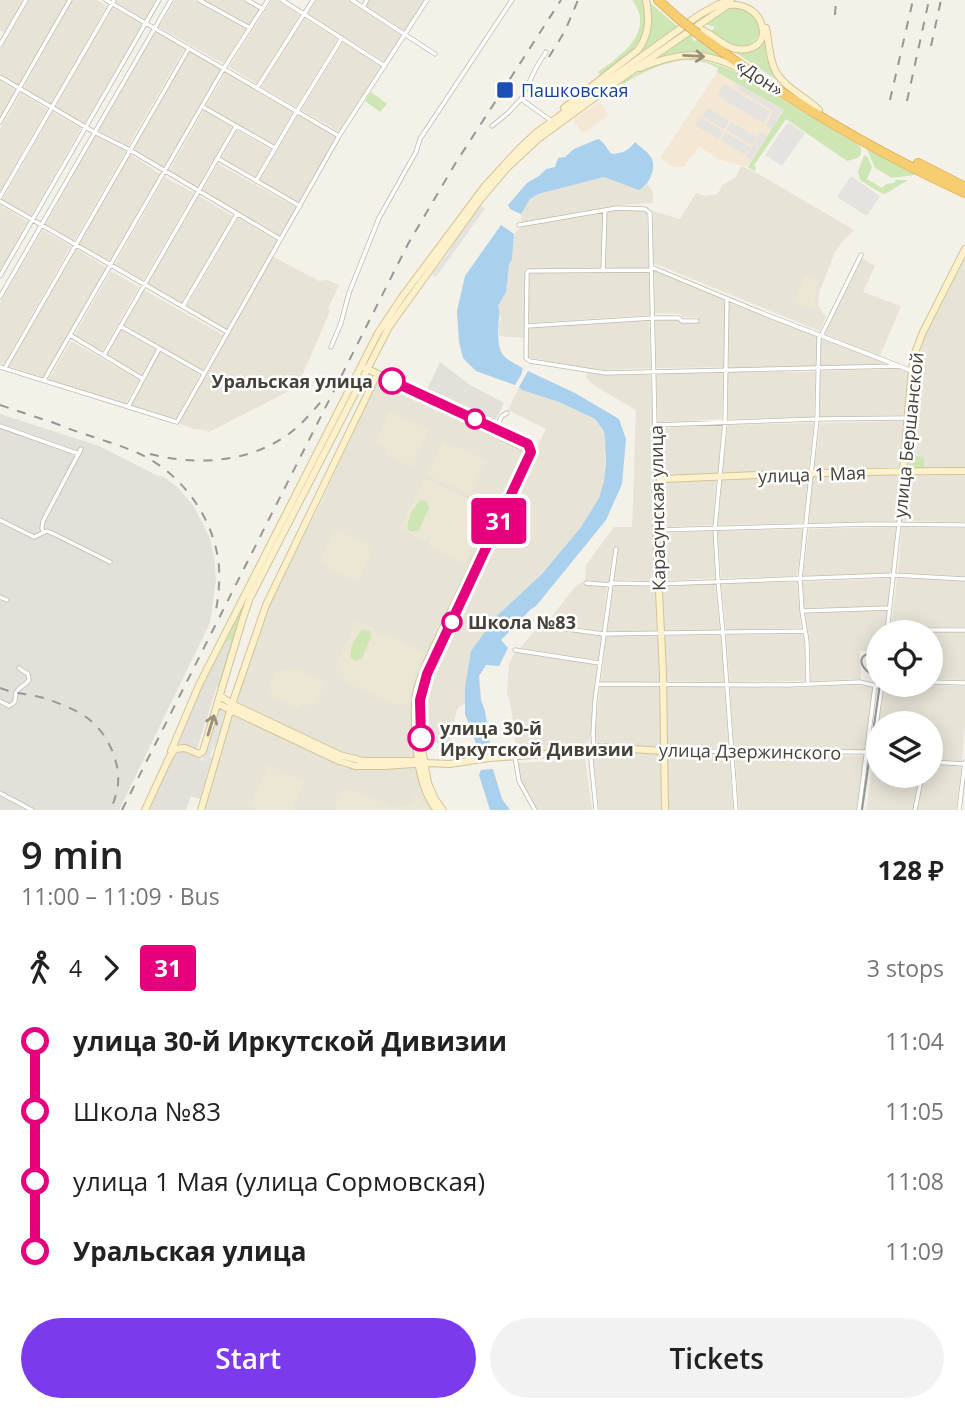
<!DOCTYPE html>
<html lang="en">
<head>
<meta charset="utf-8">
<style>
	:root { --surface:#fff; --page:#f2f2f2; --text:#222; --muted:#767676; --accent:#7c3aed }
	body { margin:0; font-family:"Open Sans",sans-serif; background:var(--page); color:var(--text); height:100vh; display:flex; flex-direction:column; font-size:26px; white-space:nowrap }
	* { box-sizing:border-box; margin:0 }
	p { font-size:23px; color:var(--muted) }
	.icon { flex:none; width:38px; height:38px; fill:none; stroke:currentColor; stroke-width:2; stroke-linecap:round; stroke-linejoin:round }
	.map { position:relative; height:810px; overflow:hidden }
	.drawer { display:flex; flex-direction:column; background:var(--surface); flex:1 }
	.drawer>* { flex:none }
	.badge { padding:0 14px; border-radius:5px; font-size:24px; line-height:46px }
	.buttons { position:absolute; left:866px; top:620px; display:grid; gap:14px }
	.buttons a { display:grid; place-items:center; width:77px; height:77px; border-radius:50%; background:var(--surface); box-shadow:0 4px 18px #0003; font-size:35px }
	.map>.badge { position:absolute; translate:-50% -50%; box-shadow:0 0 0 4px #fff }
	.legs { display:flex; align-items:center; gap:10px; height:77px; padding:0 21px; font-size:23px }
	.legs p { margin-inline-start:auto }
	.head { display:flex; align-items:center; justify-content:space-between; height:119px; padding:0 21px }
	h1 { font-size:38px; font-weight:600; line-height:52px }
	.primary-button { display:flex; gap:14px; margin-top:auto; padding:14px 21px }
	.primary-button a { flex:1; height:80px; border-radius:42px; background:var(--accent); color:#fff; font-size:28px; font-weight:600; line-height:80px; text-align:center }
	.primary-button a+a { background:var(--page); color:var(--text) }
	ul { padding:0 21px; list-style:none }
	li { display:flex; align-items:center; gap:24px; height:70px; font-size:26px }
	li i { display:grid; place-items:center; width:10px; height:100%; margin:0 9px; background:currentColor }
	li i::after { content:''; width:18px; height:18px; margin:-9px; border:5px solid; border-radius:50%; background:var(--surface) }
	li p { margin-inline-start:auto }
	li:first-child i { background:linear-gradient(#0000 50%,currentColor 0) }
	li:last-child i { background:linear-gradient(currentColor 50%,#0000 0) }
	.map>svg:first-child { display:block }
	.residential { fill:#e7e3d7 }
	.commercial { fill:#f4e8d5 }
	.industrial { fill:#e3e0da }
	.education { fill:#ece6d4 }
	.green { fill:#cee6b4 }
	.parking { fill:#e5e3e0 }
	.water { fill:#a9d0ed }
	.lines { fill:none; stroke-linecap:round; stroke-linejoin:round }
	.street-casing { stroke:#bfb9ac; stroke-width:5 }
	.secondary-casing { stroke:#d1c49a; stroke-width:8 }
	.highway-casing { stroke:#d6a240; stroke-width:10 }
	.street { stroke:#fff; stroke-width:3.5 }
	.secondary { stroke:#fcf1cb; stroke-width:6 }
	.highway { stroke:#f7cd71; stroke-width:9 }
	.tram { stroke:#979797; stroke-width:2 }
	.rail { stroke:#979797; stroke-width:2; stroke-dasharray:9 9; stroke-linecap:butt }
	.highway-bridge-casing { stroke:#d6a240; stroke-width:10; stroke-linecap:butt }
	.highway-bridge { stroke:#f7cd71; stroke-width:9 }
	.oneway { stroke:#98907a }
	.line-1-casing { stroke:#fff; stroke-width:16 }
	.line-1 { stroke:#e6007e; stroke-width:10 }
	.transit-dot { fill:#1a4fb4; stroke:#fff; stroke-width:2.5 }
	.stop-1-dot { fill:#fff; stroke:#e6007e; stroke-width:3.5 }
	.labels { text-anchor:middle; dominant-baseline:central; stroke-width:5; stroke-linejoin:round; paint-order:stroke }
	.street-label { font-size:18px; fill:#474138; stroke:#fff }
	.transit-label { font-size:18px; fill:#164399; stroke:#fff; text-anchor:start }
	.stop-label { font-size:18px; font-weight:bold; fill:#474138; stroke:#fff; text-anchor:start }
</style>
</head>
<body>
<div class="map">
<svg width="965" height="810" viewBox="0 0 965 810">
	<rect width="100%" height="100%" fill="#f4f1e9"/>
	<path class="residential" d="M0 0H21L23 2 5 33 0 30Z
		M29 0H68L19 87 0 75V50Z
		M72 0H97L107 6 51 104 23 89Z
		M115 0H157L145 20 114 2Z
		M175 0H193L246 29 224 64 159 27Z
		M201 0H244L260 9 250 27Z
		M272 0H277L300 15 257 84 229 67Z
		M316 0H347L402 36 386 63 307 13Z
		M370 0H425L405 31 366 6Z
		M111 7 143 25 84 124 55 107Z
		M304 18 338 39 296 107 261 87Z
		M156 31 185 48 128 146 98 131Z
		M343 42 383 67 340 132 301 110Z
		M189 51 221 69 163 169 133 149Z
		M226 72 293 112 274 145 206 106Z
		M0 81 17 91 0 120Z
		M21 93 47 109 0 192V129Z
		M204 110 232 127 197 189 168 172Z
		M52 112 81 128 31 217 2 200Z
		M298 115 337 137 299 203 259 181Z
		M237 130 271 150 255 178 221 159Z
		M95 136 126 151 74 241 45 225Z
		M130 154 160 174 109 263 78 244Z
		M218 164 297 208 280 237 202 191Z
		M741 166 755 172 854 230 841 243 835 252 819 293 818 305 822 312 826 316 820 331 653 263V211L680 219 696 193 705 196 718 194 722 185 736 177Z
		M165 177 194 193 142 282 114 266Z
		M604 177 644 188 647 182 653 193V203L619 205 561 216 521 222V214L530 199 538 194Z
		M199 196 234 217 182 305 147 285Z
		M0 205 28 222 0 272Z
		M627 209 644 210 647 212 649 268 604 269 606 211Z
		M604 211 601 269H525L524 338 499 336 498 325 501 319 498 306 508 277V271L509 264 512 260 514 234 522 226Z
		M238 218 277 241 226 330 186 307Z
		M42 230 71 246 4 364 0 363V303Z
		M76 249 107 268 43 378 9 366Z
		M965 253V470L907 469 906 465 914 370 919 347Z
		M272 256 319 281 327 280 339 285 328 309 330 311 299 383 289 391 209 432 205 430 194 429 181 424 178 421Z
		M860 257 875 266 863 292 901 306 880 356 824 334Z
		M654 269 725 300 724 367 656 368 655 317 678 318 682 321 699 320 697 317H683L680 314 655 313Z
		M111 271 139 287 102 352 74 336Z
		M649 271 650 315 529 323V272Z
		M144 290 223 335 202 371 124 325Z
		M729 303 818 337 817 367 729 368Z
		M649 318 651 368 605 370 590 369 531 358 528 356 529 326Z
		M121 330 156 350 142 375 107 355Z
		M821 339 885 361 884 364 820 366Z
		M71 341 139 380 125 404 48 380Z
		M160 352 200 375 176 419 130 405Z
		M898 369 909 373 905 415 820 417V371Z
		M723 372 722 419 658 422 656 374Z
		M728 372H815L814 417 728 419Z
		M588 373 650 375 656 478 654 581 613 580 614 557 609 584 585 581 586 565 614 527H632L636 410 592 384 586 377Z
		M378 381 521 448 523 454 465 574 428 653 414 687 416 758H363L344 754 235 703 269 606 320 504Z
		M519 387 523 390 559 402 594 419 600 426 605 438 606 449 603 489 599 496V498L581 527 542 574 486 626 487 629 471 651 465 687 466 703 457 709 449 745 427 742 422 704 425 690 454 619 546 429 508 410Z
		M904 421 900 468 814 471 820 423Z
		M814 423 808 471 722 473 728 425Z
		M722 425 718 474 661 476 658 428Z
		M900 474 897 521 809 523 813 476Z
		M905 474H965V522L902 521Z
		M808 477 803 523 718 525 722 479Z
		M716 479 713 525 659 527 662 482Z
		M896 527 892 573 803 576 809 529Z
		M902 527 965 528V576L898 573Z
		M803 529 797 576 721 578 718 531Z
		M713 531 715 578 661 581 659 533Z
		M891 578 888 606 804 608 803 582Z
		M897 578 965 581V627H891Z
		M797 582 801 628 726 630 721 583Z
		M580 583 607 587 602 631 547 623 573 589Z
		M715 584 720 630 663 631 661 586Z
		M613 586H655L657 631H607Z
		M887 611 886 632H878V651H860L861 679 811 681 810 642 805 612Z
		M540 625 601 636 599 660 520 648Z
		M931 632H965V680L931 679Z
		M802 634 804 642 805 681 730 682 726 635Z
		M721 635 724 682 665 681 663 636Z
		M616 636H658L660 682H601L606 637Z
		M515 652 597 665 589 746 517 754 511 707 507 693 509 664Z
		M885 684 965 686V722L962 762 931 760V723H926L925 721 924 723H878V775H920L914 810H866L883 691Z
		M853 685 873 687 864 750 734 748 730 687 787 688Z
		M600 687H660V748L597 745 595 734Z
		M665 687H724L729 748H666Z
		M233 713 345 767 361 770 417 767 420 786 426 800 434 810H205Z
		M600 750 660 753 662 810H599L593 751Z
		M666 753 729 754 733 810H668Z
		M735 754 864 756 857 810H739Z
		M585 759 592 810H537L526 794 518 775 517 763Z
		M931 763 962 764 956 810H916L919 803 923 775H931Z"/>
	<path class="commercial" d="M717 72 785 110 748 167 717 159 699 146 684 167H674L660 158Z
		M600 101 608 114 605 118 584 132 581 131 573 120Z"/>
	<path class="industrial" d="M440 362 470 385 504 403 494 424 426 392Z
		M0 414 99 446 156 475 164 477 177 487 193 505 209 536 214 557 216 580 210 623 119 810H0Z
		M223 640 231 642 197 749 186 745 176 744Z
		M180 749 193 753 202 761 210 764 200 799 191 796 186 810H148L173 755Z"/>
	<path class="education" d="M805 274 819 280 816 289 815 303 819 313 794 303Z
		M390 411 430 429 412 468 387 455V449L375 442Z
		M443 440 487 460 470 495 426 475Z
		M424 478 479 504 478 507 489 512 465 564 430 548 431 545 428 543 430 539 427 538 425 541 400 529Z
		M335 529 374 547 358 582 327 567 321 558Z
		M356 620 378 630 376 634 380 636 382 632 424 652 413 676 408 704H391L348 684 337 664Z
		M297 668 326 682 313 707 303 703 299 709 266 693 276 671Z
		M269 765 305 782 292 810H260L250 805Z
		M350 789 380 801 386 802V804L396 808 398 804 404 807 410 806 416 794 427 810H333L342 791Z"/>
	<path class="green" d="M632 0H642C655 41 629 54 600 75L598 72C622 55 656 31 632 0Z
		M647 0 677 26 631 64 597 83 648 39 651 20Z
		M733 6 752 9 761 29C757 43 744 52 730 45 723 43 717 36 711 32L715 27 705 24Z
		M691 34 694 42 698 38 724 58 723 59 709 55 649 62 671 49Z
		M765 34 768 52 786 86 733 51 752 48Z
		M686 58C706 60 724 66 742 75L857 144 861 147V154L858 158 847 161 786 119 754 165 756 168 754 171 748 167 784 110 717 72 718 68C708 63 698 60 686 60 667 61 639 73 624 84H621L625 80 656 63Z
		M371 92 387 104 380 112 365 101Z
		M867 149 915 174 914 175 892 178 875 168Z
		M864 156H867L872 167 867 179 882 188 886 184 894 183 896 180H908L885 194 879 192 860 180 858 171Z
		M909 455 924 457V469L908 468Z
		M421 500 427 502 429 508 419 530 412 532 408 530C406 521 414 505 421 500Z
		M252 583 220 687H217L231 642 223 640Z
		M363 629 370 631 371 637 362 658 355 661 351 658C349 649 356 634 363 629Z"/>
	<path class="parking" d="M736 83 783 110 771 130 766 126 773 111 734 87Z
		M724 84 770 112 764 123 717 96Z
		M708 108 729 121 724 129 702 116Z
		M701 118 723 131 718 139 695 125Z
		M731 122 757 137 752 145 726 130Z
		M789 123 805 133 782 166 765 155 786 125Z
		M725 132 751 147 745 155 720 140Z
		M761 132 768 136 752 160 746 157Z
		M851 176 880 196 867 216 837 197Z
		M480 205 485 209 436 277 432 275 451 249 449 247Z
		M219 704 229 710 219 744 212 750 210 756 212 758 210 764 202 761Z"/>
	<path class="water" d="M598 139C605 142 606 149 612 154 623 153 628 151 635 142 640 147 650 153 652 159 656 170 649 185 639 190L604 177 538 194 530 199 521 214 510 209 508 205 527 183 539 176 546 169 555 167 558 158 565 157 574 149Z
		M501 225 514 234 512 260 509 264 506 292 498 306C501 315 498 319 498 328 498 354 501 357 523 368L521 375 515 385 476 371 463 358 459 342 457 311 465 276Z
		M528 371 575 393 619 419 626 439 622 484 606 520 536 606 531 609 501 640 508 648 499 666 486 665 479 676 481 700 485 711 490 742 488 745 478 749 465 714V687L471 651 487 629 486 626 542 574 581 527 599 498 604 481 606 460 605 438 603 430 595 419 559 402 522 390 519 387Z
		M493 769 502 799 510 810H490L479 775 481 770Z"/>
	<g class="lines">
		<defs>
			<path id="street" d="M106 0 339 136
				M199 0 250 28
				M247 0 263 9
				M282 0 385 66
				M352 0 435 54
				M363 7 367 0
				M0 45 26 0
				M546 52 537 66 521 99 550 120
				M0 77 94 132 130 150 280 239
				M257 88 313 0
				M203 107 275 148
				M0 122 70 0
				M492 126 508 113 521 99
				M217 158 300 206
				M256 181 297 111 342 38
				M0 197 114 0
				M0 201 227 332
				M519 225 617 208 645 209 650 213 656 472 660 481
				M651 267 762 313 912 371
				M651 270 528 271 527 273 526 358 530 361 605 373 899 366
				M603 271 605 210
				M0 276 159 0
				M0 297 171 0
				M727 299 725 422 715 528 718 581 723 633 736 810
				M183 306 237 214
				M120 326 203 373
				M527 326 652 318H679L682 321H697
				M70 335 143 379
				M821 336 861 255
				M331 347 341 323 349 293 379 218 416 152 420 139 512 0
				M104 355 236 126
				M0 367 177 422 339 136 427 0
				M5 368 189 48
				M44 380 224 68 268 0
				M128 407 159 349
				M655 425 817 419 907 418
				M0 426 79 454
				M496 428 502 416 507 413
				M0 520 34 537 47 531 54 534 110 562
				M656 530 871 524 965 525
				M43 532 42 528 43 521 81 449
				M586 583 610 585
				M610 583 658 584 894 575 965 579
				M0 597 7 600
				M802 611 890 608
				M546 626 603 634 804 631
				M888 630H965
				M887 632 899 524 903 471
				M515 650 599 663
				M931 682 965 683
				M598 684 787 685 860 682 881 687
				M808 684 807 642 802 611 800 579 817 419 819 335
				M0 701 9 706C20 701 12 697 18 690 21 686 26 685 29 680L28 674 19 668
				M594 748 593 734 595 700 616 549
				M590 749 596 810
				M665 751 872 752 882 684
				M515 757 519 781 535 810
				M931 762 965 764
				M0 793 32 810
				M859 810 875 686
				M915 810 922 775
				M959 810 965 762"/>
			<path id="secondary" d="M766 28C769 42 769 60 776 72 786 89 806 97 819 110
				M640 68C678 52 702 50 740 69
				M564 108 638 50C649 35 650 19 646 0
				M365 368 528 444 531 450V456L427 674 420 700 422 749 428 783 435 799 443 810
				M403 390 523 447 527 452 433 649C427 662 421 675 417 689 412 712 416 764 424 786 427 795 431 803 437 810
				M903 471 912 368 916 350 923 332 965 249
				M220 696 232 704 340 755 363 761H420
				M218 704 339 761 355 766H384L427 763 450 764 489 758 573 752 600 747 663 751
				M171 751 199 685 378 333 402 297 485 186 518 150 536 133 699 15 719 4 731 0
				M145 810 169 758 175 749 185 748 199 754 203 751 243 618 250 598 389 327 480 200 507 168 538 139 616 82 728 5C767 0 778 55 736 49 723 47 715 35 702 30
				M201 810 232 704 266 605 373 383 377 375H380
				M665 810 663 674 656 530 658 489 660 481 665 479C765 474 865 471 965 471"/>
			<path id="highway" d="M658 0 679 19
				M698 34C781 96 871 150 965 193
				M918 163 965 187"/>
		</defs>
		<use href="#street" class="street-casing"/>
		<use href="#secondary" class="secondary-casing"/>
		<use href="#highway" class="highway-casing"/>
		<use href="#street" class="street"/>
		<use href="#secondary" class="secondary"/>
		<use href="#highway" class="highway"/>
		<path class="tram" d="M878 654C866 651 855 658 866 670 871 675 875 676 878 683
			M862 810 880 684"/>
		<path class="rail" d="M835 15 836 0
			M931 46 941 0
			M549 57 565 31 578 0
			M890 100 913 0
			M907 101 929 0
			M0 405 60 425
			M52 422C80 434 110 441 138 453 182 473 215 519 219 567 220 584 218 600 215 616
			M150 454C196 466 250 463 290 433 303 423 314 410 324 398
			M0 688C15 694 32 694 47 699 61 704 80 711 91 721 108 735 120 762 118 784 117 793 114 801 111 810
			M122 810 408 244 455 164 561 0"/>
		<defs>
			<path id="highway-bridge" d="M679 19 698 34"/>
		</defs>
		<use href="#highway-bridge" class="highway-bridge-casing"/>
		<use href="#highway-bridge" class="highway-bridge"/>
	</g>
	<defs><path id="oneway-shaft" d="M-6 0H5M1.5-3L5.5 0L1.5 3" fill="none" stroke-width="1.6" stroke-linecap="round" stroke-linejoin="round" transform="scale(1.75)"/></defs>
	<g class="oneway">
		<use href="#oneway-shaft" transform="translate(694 56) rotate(3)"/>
		<use href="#oneway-shaft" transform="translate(211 725) rotate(-73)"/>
	</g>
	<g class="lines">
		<defs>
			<path id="line-1" d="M392 381 528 444 531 452 427 674 420 700 421 738"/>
		</defs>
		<use href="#line-1" class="line-1-casing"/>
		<use href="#line-1" class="line-1"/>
	</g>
	<rect class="transit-dot" x="496" y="81" width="18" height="18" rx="3.5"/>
	<g class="stop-1-dot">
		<circle cx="392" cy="381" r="12"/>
		<circle cx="475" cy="419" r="9"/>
		<circle cx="452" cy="622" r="9"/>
		<circle cx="421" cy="738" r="12"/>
	</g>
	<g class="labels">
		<g class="street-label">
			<text transform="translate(760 77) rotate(33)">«Дон»</text>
			<text transform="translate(908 435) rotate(-84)">улица Бершанской</text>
			<text transform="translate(812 474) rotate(-2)">улица 1 Мая</text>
			<text transform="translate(657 508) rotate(-91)">Карасунская улица</text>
			<text transform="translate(750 751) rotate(1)">улица Дзержинского</text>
		</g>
		<g class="transit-label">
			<text x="521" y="90">Пашковская</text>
		</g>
		<g class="stop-label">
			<text x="373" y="381" text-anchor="end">Уральская улица</text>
			<text x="468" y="622">Школа №83</text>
			<text x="440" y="728">улица 30-й<tspan x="440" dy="21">Иркутской Дивизии</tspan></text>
		</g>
	</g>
</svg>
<div class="buttons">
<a><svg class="icon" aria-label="locate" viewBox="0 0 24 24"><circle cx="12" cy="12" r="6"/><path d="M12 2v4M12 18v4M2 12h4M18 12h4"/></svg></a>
<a><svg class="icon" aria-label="layers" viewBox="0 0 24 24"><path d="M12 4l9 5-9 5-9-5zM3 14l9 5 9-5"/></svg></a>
</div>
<b class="badge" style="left:499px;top:521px;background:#e6007e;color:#fff">31</b>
</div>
<section class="drawer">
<div class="head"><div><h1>9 min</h1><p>11:00 – 11:09 · Bus</p></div><b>128 ₽</b></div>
<div class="legs"><svg class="icon" aria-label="walk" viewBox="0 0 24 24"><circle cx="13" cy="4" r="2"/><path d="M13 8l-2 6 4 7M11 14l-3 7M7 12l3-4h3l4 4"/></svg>4<svg class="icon" aria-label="forward" viewBox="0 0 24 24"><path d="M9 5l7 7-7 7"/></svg><b class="badge" style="background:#e6007e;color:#fff">31</b><p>3 stops</p></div>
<ul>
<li><i style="color:#e6007e"></i><b>улица 30-й Иркутской Дивизии</b><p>11:04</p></li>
<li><i style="color:#e6007e"></i><span>Школа №83</span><p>11:05</p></li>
<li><i style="color:#e6007e"></i><span>улица 1 Мая (улица Сормовская)</span><p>11:08</p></li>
<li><i style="color:#e6007e"></i><b>Уральская улица</b><p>11:09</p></li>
</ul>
<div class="primary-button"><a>Start</a><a>Tickets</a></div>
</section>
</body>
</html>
